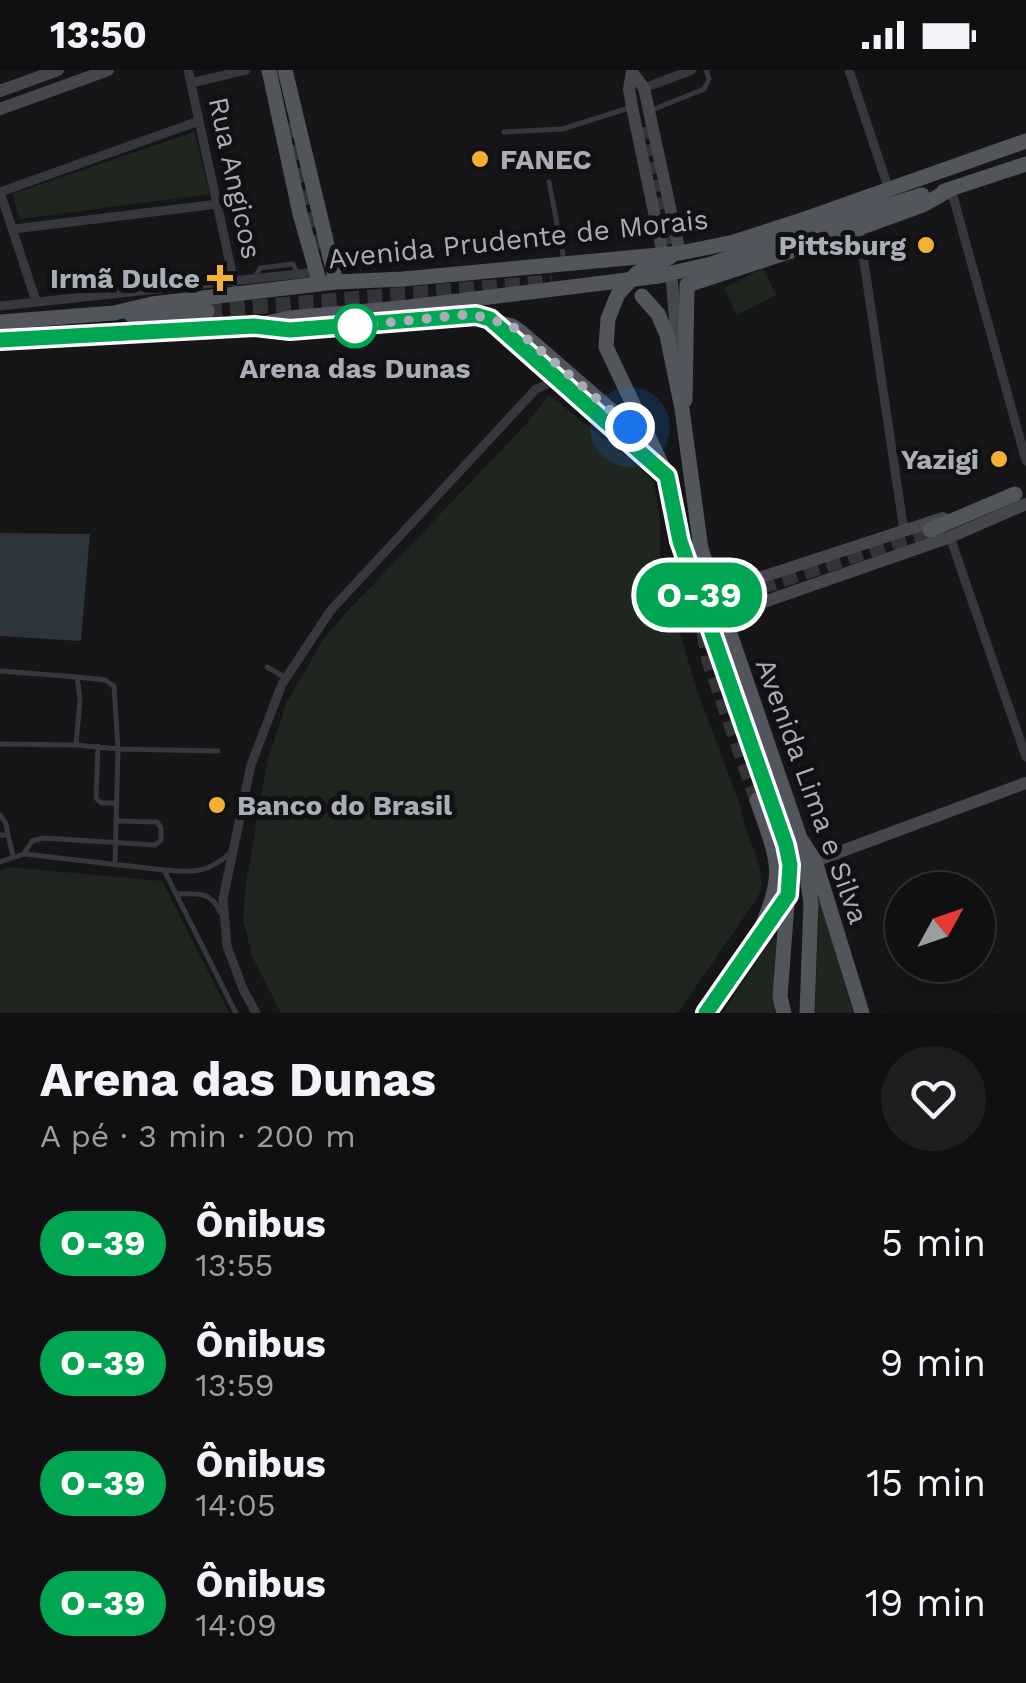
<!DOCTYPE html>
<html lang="pt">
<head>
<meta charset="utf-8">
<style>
	:root { --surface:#101012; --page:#1e1e20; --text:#f1f3f6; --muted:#9c9d9f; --line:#303032 }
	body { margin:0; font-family:"Work Sans",sans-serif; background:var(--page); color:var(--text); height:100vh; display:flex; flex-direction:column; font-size:38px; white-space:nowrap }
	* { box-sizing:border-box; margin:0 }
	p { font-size:32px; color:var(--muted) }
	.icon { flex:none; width:55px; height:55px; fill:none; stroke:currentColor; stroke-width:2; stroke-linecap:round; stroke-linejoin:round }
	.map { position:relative; height:943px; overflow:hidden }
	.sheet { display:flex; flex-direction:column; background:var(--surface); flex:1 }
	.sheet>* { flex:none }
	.badge { padding:0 20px; border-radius:32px; font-size:35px; line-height:65px }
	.needle { width:65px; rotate:50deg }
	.tools { position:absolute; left:885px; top:802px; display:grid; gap:20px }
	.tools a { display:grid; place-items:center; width:110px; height:110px; border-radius:50%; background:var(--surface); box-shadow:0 10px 40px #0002,0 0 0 2px var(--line); font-size:50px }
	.you { position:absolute; width:50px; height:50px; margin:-25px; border:8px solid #fff; border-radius:50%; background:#1a73e8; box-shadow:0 0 0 15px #1a73e833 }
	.map>.badge { position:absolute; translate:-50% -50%; box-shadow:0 0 0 5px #fff }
	.round { display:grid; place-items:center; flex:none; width:105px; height:105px; border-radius:52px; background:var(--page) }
	.headline { display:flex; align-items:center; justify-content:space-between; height:170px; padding:0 40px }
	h1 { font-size:48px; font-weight:700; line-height:75px }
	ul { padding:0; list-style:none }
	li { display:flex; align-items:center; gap:30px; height:120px; padding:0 40px }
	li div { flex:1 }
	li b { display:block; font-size:38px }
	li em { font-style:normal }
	li .badge { min-width:110px; font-weight:700; text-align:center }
	.status { display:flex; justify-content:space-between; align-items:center; height:70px; padding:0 50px; background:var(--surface); direction:ltr }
	.status svg { height:28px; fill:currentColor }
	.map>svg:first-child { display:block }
	.green { fill:#1e261f }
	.water { fill:#2c353c }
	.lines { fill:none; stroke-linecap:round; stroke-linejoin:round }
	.secondary-tunnel { stroke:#333438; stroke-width:12; stroke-dasharray:12 6; stroke-linecap:butt }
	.primary-tunnel { stroke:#333438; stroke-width:15; stroke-dasharray:15 8; stroke-linecap:butt }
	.service { stroke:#37383d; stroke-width:5 }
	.minor { stroke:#37383d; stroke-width:9 }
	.secondary { stroke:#45474d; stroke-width:12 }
	.primary { stroke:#53555c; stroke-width:15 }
	.primary-bridge { stroke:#53555c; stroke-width:15 }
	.line-casing { stroke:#fff; stroke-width:22 }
	.line { stroke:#00a651; stroke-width:15 }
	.walk { stroke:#a8adb8; stroke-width:10; stroke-dasharray:0 18 }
	.poi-dot { fill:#f2b134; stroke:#111113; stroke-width:4 }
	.stop-dot { fill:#fff; stroke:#00a651; stroke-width:5 }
	.labels { text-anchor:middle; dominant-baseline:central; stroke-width:10; stroke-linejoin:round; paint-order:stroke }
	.poi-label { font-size:28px; font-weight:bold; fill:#a8adb8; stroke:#111113; text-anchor:end }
	.street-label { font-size:28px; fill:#a8adb8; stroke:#111113 }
	.stop-label { font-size:28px; font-weight:bold; fill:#a8adb8; stroke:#111113 }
</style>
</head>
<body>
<div class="status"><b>13:50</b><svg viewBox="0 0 49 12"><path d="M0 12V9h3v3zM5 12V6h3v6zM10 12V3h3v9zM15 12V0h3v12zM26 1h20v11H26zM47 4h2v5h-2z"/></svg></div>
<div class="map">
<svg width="1026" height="943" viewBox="0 0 1026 943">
	<rect width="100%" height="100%" fill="#161618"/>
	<path class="green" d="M194 62 210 124 20 149 12 124Z
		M763 198 776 225 737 245 724 218Z
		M549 325 637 395 654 412 660 451V497L697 620 741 738C744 767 768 795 759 825L678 943H281L252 886 243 849 246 813 267 692 286 634 322 571 343 546 528 352Z
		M8 797 162 811 229 943H0V801Z
		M819 826 853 943H815Z
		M773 866 778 871 779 943H723Z"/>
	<path class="water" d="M0 463 90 464 81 571 0 566Z"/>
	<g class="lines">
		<path class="secondary-tunnel" d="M644 57 669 189"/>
		<path class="primary-tunnel" d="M289 53 323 188
			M207 241 552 212
			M757 730 709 591 704 563 712 542 728 530 764 516 930 460"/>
		<path class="service" d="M652 40 704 19 709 9 706 0
			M504 62 562 59 629 38
			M549 112 564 190
			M255 207 260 198 293 194 298 204
			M267 597 286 608
			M0 601 77 607 80 629 76 675 0 674
			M77 607 105 610 114 616 118 679 218 681
			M76 675 118 679 115 793
			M98 676 96 728 101 733H114
			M0 745 6 754 8 765
			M0 765H8L13 786
			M24 784 32 771 43 768 155 775 161 770V758L157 752 116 751
			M0 792 24 784 164 800 236 943
			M165 800C192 803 209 803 230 783
			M177 824C197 823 212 822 220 842"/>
		<path class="minor" d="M188 0 234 212
			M849 0 889 120
			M191 13 246 0
			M644 18 692 0
			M951 119 1026 391
			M0 122 199 51
			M0 122 36 231
			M859 158 904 461
			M14 159 218 134
			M0 236 317 202
			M496 254 660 400
			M950 467 1026 687
			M256 943 243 919 227 876 223 829 251 695 282 614 331 540 536 319 556 310"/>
		<path class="secondary" d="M632 2 644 18 680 183
			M632 2 629 19 632 37 663 185
			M0 21 58 0
			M0 39 108 0
			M672 212 679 297
			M716 522 943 448
			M726 557 732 543 950 467 1026 434
			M815 791 1026 713"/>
		<path class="primary" d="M269 0 300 144 320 214
			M285 0 336 212
			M944 121 1026 94
			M836 152 922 125
			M670 187 637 203 618 224 608 249 606 277 667 406 680 471 786 775 789 807 780 927 784 943
			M642 226 658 244 667 265 682 339 701 479 800 768 815 791 862 943
			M131 245 207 241
			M0 252 114 243 152 234 336 212 403 209 680 183 734 172 799 151 1026 71
			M254 256 290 260 468 245 512 256 522 263 645 370
			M0 271 254 256 289 248 401 238
			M685 330 687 215 840 165 923 135 951 119
			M930 460 1015 424
			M803 781 811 833 807 943
			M757 868C786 801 780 797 757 730
			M706 943 763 860"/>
		<path class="primary-bridge" d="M401 238 659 206 711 194 836 152"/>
	</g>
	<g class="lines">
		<defs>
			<path id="line" d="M0 270 254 256 290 260 476 245 490 249 667 406 680 471 786 775 790 795 788 825 706 943"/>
		</defs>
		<use href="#line" class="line-casing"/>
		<use href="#line" class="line"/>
		<path class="walk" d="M355 256 472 244 512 256 630 357"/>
	</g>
	<g class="poi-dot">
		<circle cx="480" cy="89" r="10"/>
		<circle cx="926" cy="175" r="10"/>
		<path d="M215 193h10v10h10v10h-10v10h-10v-10h-10v-10h10z"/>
		<circle cx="999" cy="389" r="10"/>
		<circle cx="217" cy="735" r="10"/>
	</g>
	<circle class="stop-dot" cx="355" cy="256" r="20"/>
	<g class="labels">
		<g class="poi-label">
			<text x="500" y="89" text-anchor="start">FANEC</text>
			<text x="906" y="175">Pittsburg</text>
			<text x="200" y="208">Irmã Dulce</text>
			<text x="979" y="389">Yazigi</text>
			<text x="237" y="735" text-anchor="start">Banco do Brasil</text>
		</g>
		<g class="street-label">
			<text transform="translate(235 108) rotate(78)">Rua Angicos</text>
			<text transform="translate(518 169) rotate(-6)">Avenida Prudente de Morais</text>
			<text transform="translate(812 721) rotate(70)">Avenida Lima e Silva</text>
		</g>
		<g class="stop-label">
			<text x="355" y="298">Arena das Dunas</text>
		</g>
	</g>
</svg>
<div class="tools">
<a><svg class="needle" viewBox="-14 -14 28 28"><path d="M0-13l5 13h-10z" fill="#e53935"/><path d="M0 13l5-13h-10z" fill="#9c9d9f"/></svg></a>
</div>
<div class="you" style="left:630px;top:357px"></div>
<b class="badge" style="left:699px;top:525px;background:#00a651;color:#fff">O-39</b>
</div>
<section class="sheet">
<div class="headline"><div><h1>Arena das Dunas</h1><p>A pé · 3 min · 200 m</p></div><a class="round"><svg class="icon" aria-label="heart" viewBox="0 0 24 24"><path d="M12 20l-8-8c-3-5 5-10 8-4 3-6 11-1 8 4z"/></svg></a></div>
<ul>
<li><span class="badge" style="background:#00a651;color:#fff">O-39</span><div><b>Ônibus</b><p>13:55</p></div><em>5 min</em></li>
<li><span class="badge" style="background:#00a651;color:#fff">O-39</span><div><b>Ônibus</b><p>13:59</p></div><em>9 min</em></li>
<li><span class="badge" style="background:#00a651;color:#fff">O-39</span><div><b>Ônibus</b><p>14:05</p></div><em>15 min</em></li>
<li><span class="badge" style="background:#00a651;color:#fff">O-39</span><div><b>Ônibus</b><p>14:09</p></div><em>19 min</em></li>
</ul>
</section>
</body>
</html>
